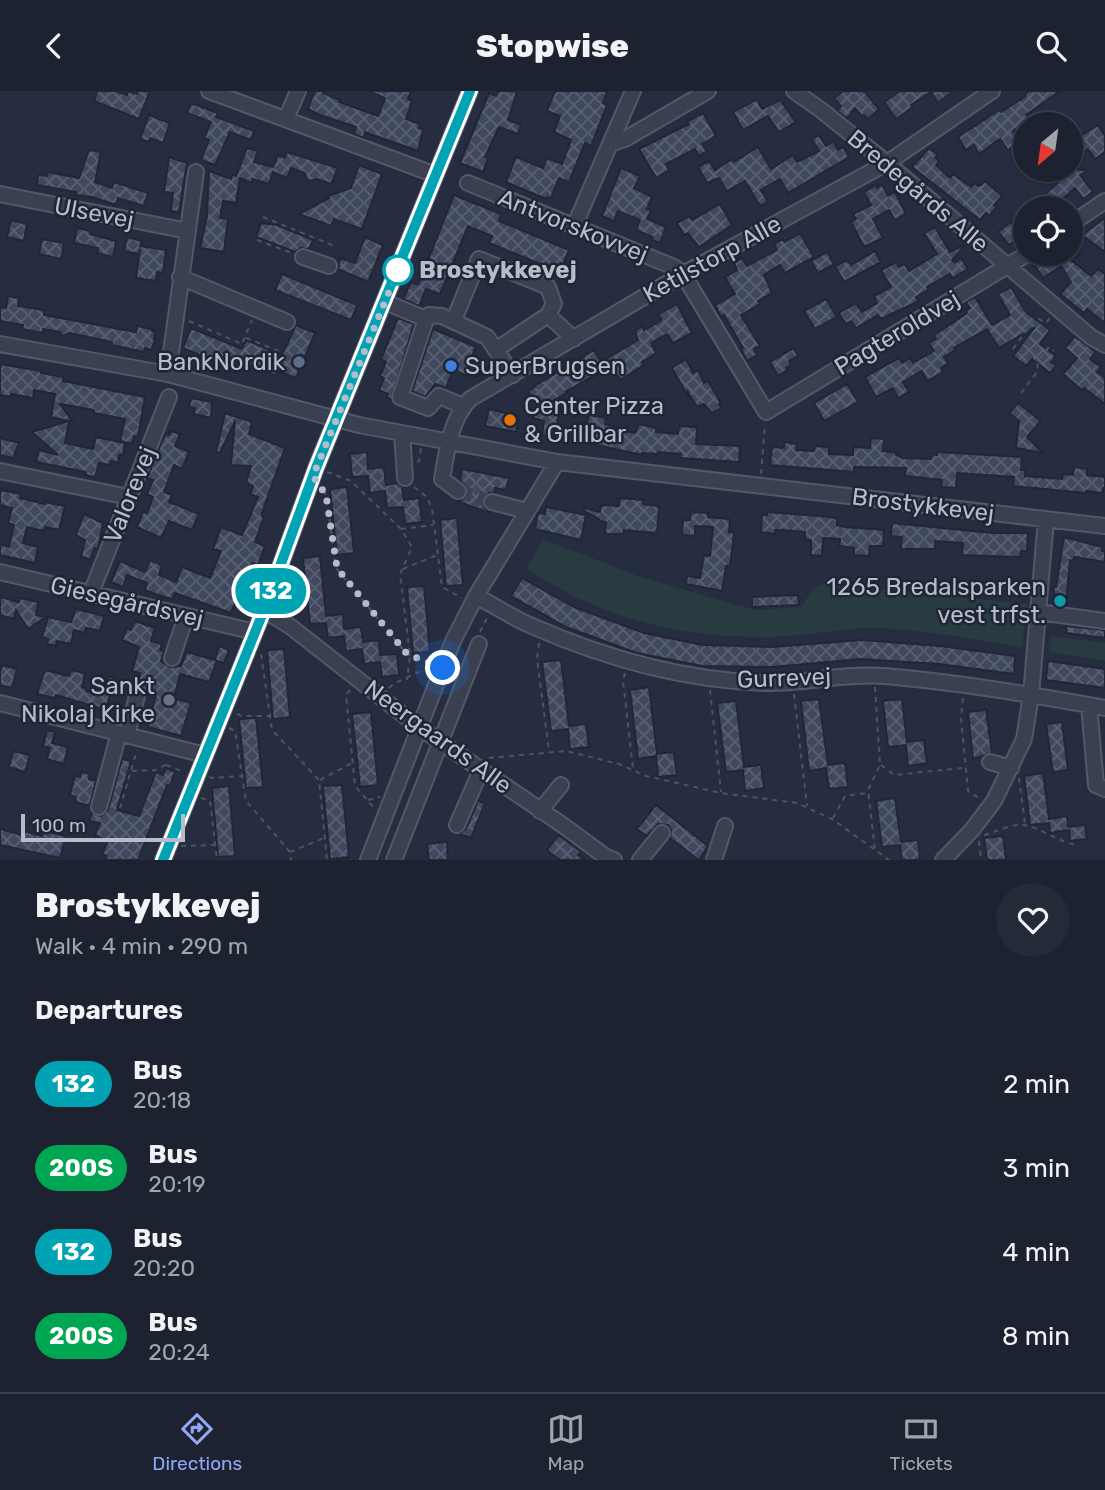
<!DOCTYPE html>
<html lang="en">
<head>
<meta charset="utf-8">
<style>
	:root { --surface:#1c2230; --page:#252a38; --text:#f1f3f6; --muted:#a0a4ab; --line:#3a3f4c; --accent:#90a8f6 }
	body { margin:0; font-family:Rubik,sans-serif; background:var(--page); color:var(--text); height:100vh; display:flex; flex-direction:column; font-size:26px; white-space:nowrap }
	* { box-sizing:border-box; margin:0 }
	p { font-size:23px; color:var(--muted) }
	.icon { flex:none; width:38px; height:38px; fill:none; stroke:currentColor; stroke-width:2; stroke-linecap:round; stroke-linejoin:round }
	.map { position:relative; height:769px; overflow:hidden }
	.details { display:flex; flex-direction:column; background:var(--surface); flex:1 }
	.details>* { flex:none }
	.badge { padding:0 14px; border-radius:23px; font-size:24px; line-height:46px }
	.needle { width:46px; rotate:209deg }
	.fabs { position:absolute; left:1013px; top:21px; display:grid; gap:14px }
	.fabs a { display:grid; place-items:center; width:70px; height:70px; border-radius:50%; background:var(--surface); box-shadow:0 2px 5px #0004,0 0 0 2px var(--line); font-size:35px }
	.scale { position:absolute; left:21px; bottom:18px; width:164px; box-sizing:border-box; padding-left:7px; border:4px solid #b7bcca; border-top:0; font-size:19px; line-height:24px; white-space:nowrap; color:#b7bcca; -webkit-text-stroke:5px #1f2535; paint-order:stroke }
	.you { position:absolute; width:35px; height:35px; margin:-18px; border:5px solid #fff; border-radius:50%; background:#1a73e8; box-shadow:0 0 0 10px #1a73e833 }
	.map>.badge { position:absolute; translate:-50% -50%; box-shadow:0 0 0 4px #fff }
	h2 { padding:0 35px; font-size:26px; line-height:63px }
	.round { display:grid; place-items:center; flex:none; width:74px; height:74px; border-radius:37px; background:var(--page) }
	.summary { display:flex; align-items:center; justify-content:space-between; height:119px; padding:0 35px }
	h1 { font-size:33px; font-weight:800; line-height:52px }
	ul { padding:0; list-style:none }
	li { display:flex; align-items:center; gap:21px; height:84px; padding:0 35px }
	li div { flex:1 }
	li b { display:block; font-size:26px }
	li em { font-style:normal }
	li .badge { min-width:77px; font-weight:700; text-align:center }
	header { display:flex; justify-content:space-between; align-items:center; height:91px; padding:0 35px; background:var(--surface); font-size:32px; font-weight:800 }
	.tabs { display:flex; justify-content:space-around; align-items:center; height:98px; border-top:2px solid var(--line); background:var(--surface); font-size:19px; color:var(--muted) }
	.tabs a { display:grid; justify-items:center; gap:4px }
	.tabs .active { color:var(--accent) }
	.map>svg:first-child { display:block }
	.green { fill:#283b41 }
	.building { fill:url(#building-cross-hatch); stroke:#212737; stroke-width:2 }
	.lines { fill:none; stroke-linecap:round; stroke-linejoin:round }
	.minor-tunnel { stroke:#3c4255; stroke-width:14; stroke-dasharray:14 7; stroke-linecap:butt }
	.minor-casing { stroke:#525867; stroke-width:18 }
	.path { stroke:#46585e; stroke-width:2; stroke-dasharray:5 5; stroke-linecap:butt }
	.minor { stroke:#3a4050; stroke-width:14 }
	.line-casing { stroke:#fff; stroke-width:16 }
	.line { stroke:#00a3b4; stroke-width:10 }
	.walk { stroke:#b7bcca; stroke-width:7; stroke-dasharray:0 12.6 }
	.stop-dot { fill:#fff; stroke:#00a3b4; stroke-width:3.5 }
	.service-dot { fill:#5c6f8a; stroke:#1f2535; stroke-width:2.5 }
	.shop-dot { fill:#3f7fe0; stroke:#1f2535; stroke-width:2.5 }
	.food-dot { fill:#e8710a; stroke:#1f2535; stroke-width:2.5 }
	.culture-dot { fill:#0f9aa8; stroke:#1f2535; stroke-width:2.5 }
	.worship-dot { fill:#6b7280; stroke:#1f2535; stroke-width:2.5 }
	.labels { text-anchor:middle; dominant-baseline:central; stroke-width:5; stroke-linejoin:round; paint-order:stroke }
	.street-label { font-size:24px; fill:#b7bcca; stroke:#1f2535 }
	.stop-label { font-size:24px; font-weight:bold; fill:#b7bcca; stroke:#1f2535; text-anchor:start }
	.poi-label { font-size:24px; fill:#b7bcca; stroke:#1f2535; text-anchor:end }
</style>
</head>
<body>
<header><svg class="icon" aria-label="back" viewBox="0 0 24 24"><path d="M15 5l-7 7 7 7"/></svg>Stopwise<svg class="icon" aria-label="search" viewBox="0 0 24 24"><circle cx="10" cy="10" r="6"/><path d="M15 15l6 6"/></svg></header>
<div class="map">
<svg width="1105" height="769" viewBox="0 0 1105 769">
	<defs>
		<pattern id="building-cross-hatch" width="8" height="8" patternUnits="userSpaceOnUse" patternTransform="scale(1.75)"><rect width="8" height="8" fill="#40485e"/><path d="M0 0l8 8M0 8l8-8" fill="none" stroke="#596074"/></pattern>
	</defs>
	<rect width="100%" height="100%" fill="#262d40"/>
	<path class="green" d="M543 448 635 484 736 514 758 519 801 516 813 498 822 493 1028 513 1022 556C974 549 923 538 874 537 841 537 807 545 773 546 718 547 663 540 611 521 581 511 553 494 526 478Z
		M1051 545 1105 552V570L1050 561Z"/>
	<path class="building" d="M97 0H115L127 4 128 0 137 3 138 0H150L139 28 94 10Z
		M315 0H324L323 2 340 9 339 11 378 25 385 7 368 0H411L408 8 412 10 406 28 420 33 419 37 423 38 418 60 370 43 365 41 364 47 354 43 356 36 320 24 308 18Z
		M498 0H517L508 29 521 34 518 43 499 36 485 66 488 67 483 81 460 72 489 2 496 5Z
		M555 0H607L603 12 607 14 591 55 585 52 569 91 559 87 551 107 547 106 546 108 506 91 516 66 543 77 547 67 562 73 571 49 554 41 560 25 547 20Z
		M843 0H864L879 18 868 28 864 24 862 25 855 17 847 27 837 20 841 15 834 7Z
		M900 0H953L938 12 931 1 911 14 913 16 896 28 884 11Z
		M1029 0H1060L1026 24 1029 28 1013 40 1020 51 1008 59 1000 48 979 63 974 54 966 59 958 46 999 19 1001 21 1026 5 1025 3Z
		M757 8 762 18 780 9 796 31 779 41 768 25 743 39 733 21Z
		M191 12 218 22 216 26 254 40 251 49 230 41 215 74 201 69 209 49 204 47 211 31 187 22Z
		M703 22 716 45 702 53 707 60 699 65 695 58 666 73 669 79 656 87 639 58 689 33 687 31Z
		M149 24 170 32 163 52 150 47 149 51 140 48Z
		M1071 34 1079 46 1098 34 1105 45V61L1095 68 1088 58 1072 68 1079 79H1089L1080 84 1093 101 1083 108 1075 97 1053 117 1043 105 1062 88 1055 79H1071Z
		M819 44 826 55 833 50 838 59 843 56 849 66 788 102 780 88 761 99 768 111 760 115 745 90 727 100 719 87 707 92 698 76 709 70 715 79 732 68 734 71 758 56 771 78 793 64 797 71 819 60 812 48Z
		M247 57 258 60 254 71 273 76 278 64 285 67 287 61 338 77 331 93 317 88 311 90 307 89 305 82 291 77 287 87 273 81 269 93 253 88 252 92 240 87 236 112 223 110 220 127 228 128 224 161 200 157 207 125 209 80 231 88 232 83 236 85Z
		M929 57 938 64 935 67 939 70 936 74 950 87 953 83 971 96 975 92 978 95 981 94 985 90 1002 105 994 114 997 116 989 125 986 122 980 129 912 76Z
		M89 59 101 61 95 91 112 97 114 91 148 102 144 115 118 107 116 114 92 106 76 104V101L37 94 38 84 47 85 48 81 79 87Z
		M169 66 187 72 179 121 171 120 173 102 164 101Z
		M359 74 382 83 362 138 334 128 331 135 299 123 329 107 328 105 351 97Z
		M621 77 640 85 634 97 652 106 647 118 651 119 647 128 666 136 660 152 652 149 653 146 636 139 640 129 618 120 614 130 602 125Z
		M876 94 877 97 882 94 888 105 895 101 906 123 895 129 889 119 873 128 883 147 864 156 851 131 856 128 853 123 871 114 864 101Z
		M454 104 501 123 499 130 569 159 560 181 489 152 492 145 468 135 440 203 426 198 419 215 403 208 411 191 418 194Z
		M720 113 732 134 699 156 688 142 684 144 677 132 690 125 692 129Z
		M1105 127V161L1082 144Z
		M11 129 27 133 24 150 7 146Z
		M1011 131 1021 145 1009 154 998 141Z
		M261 132 277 134 313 149 309 158 301 157 295 161 256 146Z
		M935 136 950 161 966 153 952 169 955 172 961 167 968 178 952 187 950 183 927 196 928 199 916 206 919 210 881 228 878 224 856 237 851 230 846 233 839 222 856 212 862 221 877 212 874 205 891 196 881 179 896 171 899 176 905 173 909 180 937 163 924 142Z
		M77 137 91 140 90 143 116 150 113 166 97 162 98 157 74 152Z
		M800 142 814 166 785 182 780 174 764 184 772 202 758 210 760 213 741 224 760 255 754 258 757 264 747 270 741 258 743 257 724 224 721 226 715 214 735 203 725 186 737 179 734 172 742 167 747 175 777 159 774 153 783 148 785 151Z
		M127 146 142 150 140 155 166 159 163 182 157 181 156 190 136 187 140 158 139 163 124 160Z
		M365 146 383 154 368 191 338 178 340 167 355 172Z
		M42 148 64 152 61 168 39 163Z
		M875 160 881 171 844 191 835 175 847 169 851 174Z
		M827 161 834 173 818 182 811 170Z
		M1053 163H1080L1071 169 1091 185 1098 178 1105 183V232L1087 218 1084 222 1060 203 1071 191 1061 175 1043 187 1035 175Z
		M282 183 357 214 351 229 275 199Z
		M1011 196 1026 221 1050 239 1040 253 1056 265 1051 271 1056 274 1050 282 1032 268 1026 275 1013 265 1035 236 999 257 987 238 954 257 955 259 944 266 948 272 941 277 943 281 927 290 922 280 903 291 909 301 898 307 893 297 876 306 865 286 899 267 902 272 910 267 913 272 934 260 929 252 936 248 934 244 967 222 966 219 970 217 966 211 975 206 992 234 1010 224 998 203Z
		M8 205 19 207 18 215 44 219V224L136 241 137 235 152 238V240L155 241 154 251 151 259 145 257 144 261 112 254V251L70 242 62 245 60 241 48 239 43 238V242L22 238 23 234 0 230V216L6 217Z
		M826 208 837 226 815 238 804 220Z
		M677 213 692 242 673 252 667 243 651 252 656 262 642 271 644 274 620 289 612 275 565 301H568L539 318 528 300 535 296 534 295 563 278 566 284 581 276 578 269 594 259 601 271 638 249 635 240 642 235 644 239 662 229 658 223Z
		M398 227 414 233 391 308 387 307 388 303 379 299 384 287 380 285 386 271 381 268Z
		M296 234 315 242 296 287 278 280 276 285 232 267 228 276 183 257 191 237 242 258 246 249 282 264Z
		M433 238 476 256 472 265 489 272 485 281 473 287 453 279 446 297 435 293 425 306 412 300Z
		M1075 245 1096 261 1090 268 1101 276 1097 281 1105 287V313L1084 297 1082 299 1063 283 1077 267 1065 257Z
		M794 257 798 265 789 270 791 274 786 277 787 279 778 285 770 271Z
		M686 268 693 282 698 279 704 292 708 290 721 312 719 313 721 317 712 322 704 313 697 316 688 301V305L672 277Z
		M0 273 41 280V282L63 286V290L145 306 138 346 134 345 132 353 120 350 125 328 94 322V319L60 313 73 331 51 326 55 303 34 299 33 307 11 303 10 306 0 304Z
		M847 293 858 311 824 330 814 312Z
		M191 307 212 311 211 327 194 323 195 317 189 316Z
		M1018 312 1041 330 1027 346 1043 362 1016 357 1019 330 1009 322Z
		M561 315 554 346 542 344 544 330 533 327 534 320Z
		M489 318 519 325 516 341 485 335Z
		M225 322 252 331 249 343 285 357 262 422V425L264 426 255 451 265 455 258 474 253 472 248 479 231 522 175 502 172 508 158 504 145 499 147 492 127 484 123 496 111 491 120 470 145 481 150 469 162 474 159 484 176 491 182 476 210 487 221 460 213 458 221 436 242 444 258 406 250 403 253 395 246 392 251 375 231 374 235 330 220 362 216 361Z
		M589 324 606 327 605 333 613 335V337L635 342 639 333 656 337V341L678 343 679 335 697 336 696 353 740 355 739 371 680 367 681 363 658 361 657 363 642 362V364L592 353 596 337 586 333Z
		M69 330 65 352 93 358 96 346 125 352 123 364H119L118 372 111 370 110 374 99 372 95 386 85 384 86 381 36 371 39 359 58 364 32 341Z
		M171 340 180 343 175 355 189 361 182 378 174 374 164 401 172 404 169 411 199 423 192 439 169 430 161 447 137 436 143 421 147 422 153 406 147 403 153 389 147 387 162 350 166 343 169 344Z
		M0 347 19 352 13 367 0 364Z
		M871 347 884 348 883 360 897 362 896 364 903 367 931 368 932 363 937 364V361L1022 366 1021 379H1025V385L1062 388 1063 383 1073 384 1074 376 1087 378V384L1105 386V397H1103L1102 402 1086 400V402L1013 395 1014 386 957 382 956 397 941 396 942 389 905 385 906 377 854 376V381L770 374 772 356 784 357V351L797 353 796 359 814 360 815 355 827 356H829V363L853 364V356L870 357Z
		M367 361 368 378 384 376 386 394 397 392 402 396 404 409 419 407 422 431 405 433 403 416 387 417 385 400 370 402 368 385 352 386 350 363Z
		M462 378 509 387 506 399 495 397 494 402H489L483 408V414L490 422 456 410 462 409 467 402 466 396 460 389Z
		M347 396 354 462 337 464 330 398Z
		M0 399 21 403 20 407 45 413V411L65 415 59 439 45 436 44 440 27 436 23 452 38 456 35 472 0 464V453L9 456 14 434 8 432 12 417 0 414Z
		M620 407 643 409V413L659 415 657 442 624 439 623 443H605L606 431 599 430V428L583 419 584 417 600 421 601 414 619 415Z
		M546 416 586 424 581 449 535 438 538 422 545 423Z
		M691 421 708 422V426L730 428 729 441H734L733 451 730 475H726L722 500 686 493 687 485 700 487 704 464 710 465 713 436 695 435V445L682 444 683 429H690Z
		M767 421 831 426 837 428V434L844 436 884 439 883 455H870L869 465 854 464V457L839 455 840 448 823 447 822 465 811 464V449L805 448V441L780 439H775V443L761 441 762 424H767Z
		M84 423 103 432 98 458 94 457 91 468 81 466 85 449 76 444Z
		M457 427 463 494 446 495 440 429Z
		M892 432 993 442H1028L1027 460H1021L1020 466 962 464 963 452 935 450V458H901L902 446 891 445Z
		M1064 446 1102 456V460H1105V471L1074 466 1073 470 1070 469 1066 512 1057 514 1053 496H1056Z
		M320 465 326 525 343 523 344 538 361 536 363 551 379 549 380 564 397 563 399 584 382 586 380 571 364 573 362 558 346 560 344 545 328 547 326 532 310 533 303 467Z
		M522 487 574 516 644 542 703 554 772 556 862 549 940 555 1015 565 1014 583 939 573 860 568 772 576 702 575 637 562 566 536 511 505Z
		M424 495 430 561 413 562 407 496Z
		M798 504 799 514 752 516V506Z
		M0 506 19 511 20 507 38 511 36 524 46 526 28 538 16 519 14 528 0 524Z
		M76 518 104 525 100 540 86 537 85 542 74 539 71 553 57 550 56 555 47 553 48 548 42 546 48 526 71 531Z
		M135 530 155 537 151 550 162 553 160 559 164 560 161 570 170 576 181 575 187 561 215 569 219 555 229 559 224 572 217 570 209 591 180 583 174 607 191 612 181 645 148 636 156 603 147 601 144 594 138 592 140 582 132 580 139 556 122 549 127 537 131 539Z
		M1066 535 1105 539V547L1066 542Z
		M284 558 290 626 273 628 267 559Z
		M561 569 569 635 586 633 589 656 570 658 568 638 551 640 542 571Z
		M1048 570 1105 578V597L1046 589Z
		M3 574 17 578 12 597 0 594V579Z
		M45 579 69 585 71 579 85 582 82 596 86 598V600L101 604 108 585 114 587 106 619 56 604 55 607 37 603Z
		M649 596 657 663 674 661 677 684 658 686 656 665 638 668 630 599Z
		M819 608 828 674 845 672 848 696 829 698 826 677 809 680 801 610Z
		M902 608 907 651 924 649 927 672 908 675 906 654 888 656 883 610Z
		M736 610 744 676 761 674 764 697 745 700 743 679 726 681 717 612Z
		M986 619 992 662 973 668 968 621Z
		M371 621 378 694 360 696 352 623Z
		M256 627 263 696 246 697 239 628Z
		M1062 631 1068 679 1053 681 1046 633Z
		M47 639 55 641 52 652 68 656 64 673 47 668 50 657 43 655Z
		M13 660 30 664 25 681 9 676Z
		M122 668 131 670 117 719 139 725 156 681 163 684 166 677 175 681 170 695 167 694 138 769H105L107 765 102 763 108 750 95 744 100 732 89 730 92 722 101 725 108 719Z
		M82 681 90 683 89 688 96 690 90 715 75 711 76 706 70 704 75 684 80 686Z
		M1043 682 1049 728 1067 725 1068 736 1085 734 1087 748 1070 750 1069 739 1050 742 1049 732 1030 734 1024 685Z
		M342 694 349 766 330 768 323 695Z
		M229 695 235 765 218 766 212 697Z
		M895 707 901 751 918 749 920 769H902L900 754 882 756 876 710Z
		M478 710 485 712 471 747 460 743 466 738Z
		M656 714 708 755 699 769 670 747 671 739 668 734 658 733 647 745 637 738Z
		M0 738 22 744 24 740 42 745 44 740 66 745 60 767 0 754Z
		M559 744 581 761 578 764 585 769H560L547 759Z
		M1003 745 1006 769H987L984 747Z
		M447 751 448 769H429L427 753Z"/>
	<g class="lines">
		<path class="minor-tunnel" d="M458 400 492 411"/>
		<defs>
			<path id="minor" d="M209 0 436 84
				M794 0 821 19 887 72 1091 246 1105 254
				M286 28 298 0
				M612 52 625 48 708 0
				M468 92 674 176 683 183 766 321 1027 163
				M0 103 188 140
				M1071 133 1105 110
				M574 136 633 0
				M303 166 329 175
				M180 186 287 231
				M385 211 426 228 429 224 442 225 487 246 513 284
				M426 228 400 306 428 317 439 305 463 315
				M454 229 479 168 548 196 554 213 548 224
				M0 253 168 283 359 334 557 371 1105 435
				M497 258 548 224 574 248
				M168 283 196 81
				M402 342 405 387
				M0 380 129 406
				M458 400 442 388C447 360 450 329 470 308L683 183 887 72 992 0
				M492 411 527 420
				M0 481 255 541
				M91 502 169 306
				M476 505C495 515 513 527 532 535 607 568 685 590 768 592 807 592 845 582 884 585 958 591 1032 604 1105 617
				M264 519 291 536 420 637 564 735 606 766 614 769
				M1038 521 1105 530
				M172 567 186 525
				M0 612 205 664
				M1089 614 1096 694 1105 698
				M127 644 138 601
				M990 671 1011 677
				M99 716 119 642
				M540 720 561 694
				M457 734 481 679
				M163 769 264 519 316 377 470 0
				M368 769 453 550 476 505 557 371
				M394 769 479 553
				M640 769 662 742
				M714 769 725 735
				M943 769 972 739 994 710 1024 648 1031 604 1046 428"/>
		</defs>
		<use href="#minor" class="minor-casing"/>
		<path class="path" d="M263 126 337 156
			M257 149 292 162
			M189 230 242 253 252 229
			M246 247 281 261
			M1013 258 1034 229 1039 228 1046 232 1050 227
			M1021 302 1037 281 1038 270 1049 256 1054 260
			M417 371 419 370 421 357
			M327 381 351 390 401 438 412 456 400 483 410 565 407 589
			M761 383 765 333
			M414 396 427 406 432 418 442 496 462 507
			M323 399 326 404 336 477 407 563 429 572
			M401 438 433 434
			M403 478 437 464
			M480 541 487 527
			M539 552 537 568 549 660
			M261 563 272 639 319 689 327 769
			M625 582 623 590 633 677
			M875 596 880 674 868 699 875 759
			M389 597C395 590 419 582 429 576
			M350 599 346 604 355 695 374 717
			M710 599 721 701
			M794 603 807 715
			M963 607 961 627 968 700 979 707
			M237 623 242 625H269
			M229 637 235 640 246 710 290 761 291 769
			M489 667 566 660 619 673 646 685 721 702 797 712 832 728 889 769
			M166 674 184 681
			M881 674 894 684 963 677
			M132 680 156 679 165 674 166 669
			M209 686 213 687 241 685
			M1019 687 1025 733
			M320 689 352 672
			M201 707 210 710 217 769
			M368 709 380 706
			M120 717 137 659
			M833 727 845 705 866 702
			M984 744C997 741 1009 733 1023 734 1037 735 1059 751 1076 754
			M979 750 981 769
			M181 755 214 754
			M290 761 324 747"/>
		<use href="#minor" class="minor"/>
	</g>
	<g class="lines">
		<defs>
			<path id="line" d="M163 769 264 519 316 377 470 0"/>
		</defs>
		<use href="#line" class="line-casing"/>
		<use href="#line" class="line"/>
		<path class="walk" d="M398 179 313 385 326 404 337 477 407 563 443 577"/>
	</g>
	<circle class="stop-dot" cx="398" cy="179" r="14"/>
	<circle class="service-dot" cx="299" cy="271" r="7"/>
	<circle class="shop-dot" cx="451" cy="275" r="7"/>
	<circle class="food-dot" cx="510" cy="329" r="7"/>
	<circle class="culture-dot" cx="1060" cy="510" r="7"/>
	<circle class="worship-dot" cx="169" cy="609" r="7"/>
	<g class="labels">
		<g class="street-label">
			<text transform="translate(918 100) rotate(40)">Bredegårds Alle</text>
			<text transform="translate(94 122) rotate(11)">Ulsevej</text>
			<text transform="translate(573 135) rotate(22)">Antvorskovvej</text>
			<text transform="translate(712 168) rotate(-29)">Ketilstorp Alle</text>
			<text transform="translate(897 242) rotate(-31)">Pagteroldvej</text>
			<text transform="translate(130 404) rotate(-68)">Valorevej</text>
			<text transform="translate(923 414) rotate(7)">Brostykkevej</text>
			<text transform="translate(127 511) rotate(13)">Giesegårdsvej</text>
			<text transform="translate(784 587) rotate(-2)">Gurrevej</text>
			<text transform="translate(438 646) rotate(36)">Neergaards Alle</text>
		</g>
		<g class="stop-label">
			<text x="419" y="179">Brostykkevej</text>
		</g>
		<g class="poi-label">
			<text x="285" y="271">BankNordik</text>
			<text x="465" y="275" text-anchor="start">SuperBrugsen</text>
			<text x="524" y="315" text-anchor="start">Center Pizza<tspan x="524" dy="28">&amp; Grillbar</tspan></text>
			<text x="1046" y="496">1265 Bredalsparken<tspan x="1046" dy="28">vest trfst.</tspan></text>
			<text x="155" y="595">Sankt<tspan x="155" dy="28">Nikolaj Kirke</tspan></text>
		</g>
	</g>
</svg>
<div class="fabs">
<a><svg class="needle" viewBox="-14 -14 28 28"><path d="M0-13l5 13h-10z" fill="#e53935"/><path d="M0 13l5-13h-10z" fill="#a0a4ab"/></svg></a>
<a><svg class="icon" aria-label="locate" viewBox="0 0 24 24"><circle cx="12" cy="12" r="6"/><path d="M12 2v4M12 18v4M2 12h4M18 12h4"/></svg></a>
</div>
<div class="scale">100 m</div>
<div class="you" style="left:443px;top:577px"></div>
<b class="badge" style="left:271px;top:500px;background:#00a3b4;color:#fff">132</b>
</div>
<section class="details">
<div class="summary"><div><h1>Brostykkevej</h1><p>Walk · 4 min · 290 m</p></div><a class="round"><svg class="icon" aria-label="heart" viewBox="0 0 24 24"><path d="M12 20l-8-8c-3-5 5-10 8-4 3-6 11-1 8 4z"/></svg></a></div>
<h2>Departures</h2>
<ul>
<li><span class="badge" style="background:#00a3b4;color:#fff">132</span><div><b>Bus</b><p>20:18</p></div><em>2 min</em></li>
<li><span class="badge" style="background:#00a651;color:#fff">200S</span><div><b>Bus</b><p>20:19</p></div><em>3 min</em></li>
<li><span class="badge" style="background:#00a3b4;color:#fff">132</span><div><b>Bus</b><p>20:20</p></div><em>4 min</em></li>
<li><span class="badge" style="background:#00a651;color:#fff">200S</span><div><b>Bus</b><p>20:24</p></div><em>8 min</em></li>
</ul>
</section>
<nav class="tabs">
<a class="active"><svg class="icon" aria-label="directions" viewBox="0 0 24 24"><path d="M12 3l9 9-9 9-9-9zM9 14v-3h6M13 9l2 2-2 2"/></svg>Directions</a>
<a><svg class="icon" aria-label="map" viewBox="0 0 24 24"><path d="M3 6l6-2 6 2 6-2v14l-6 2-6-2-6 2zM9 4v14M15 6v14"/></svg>Map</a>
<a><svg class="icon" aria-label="tickets" viewBox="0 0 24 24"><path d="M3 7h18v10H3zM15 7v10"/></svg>Tickets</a>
</nav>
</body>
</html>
